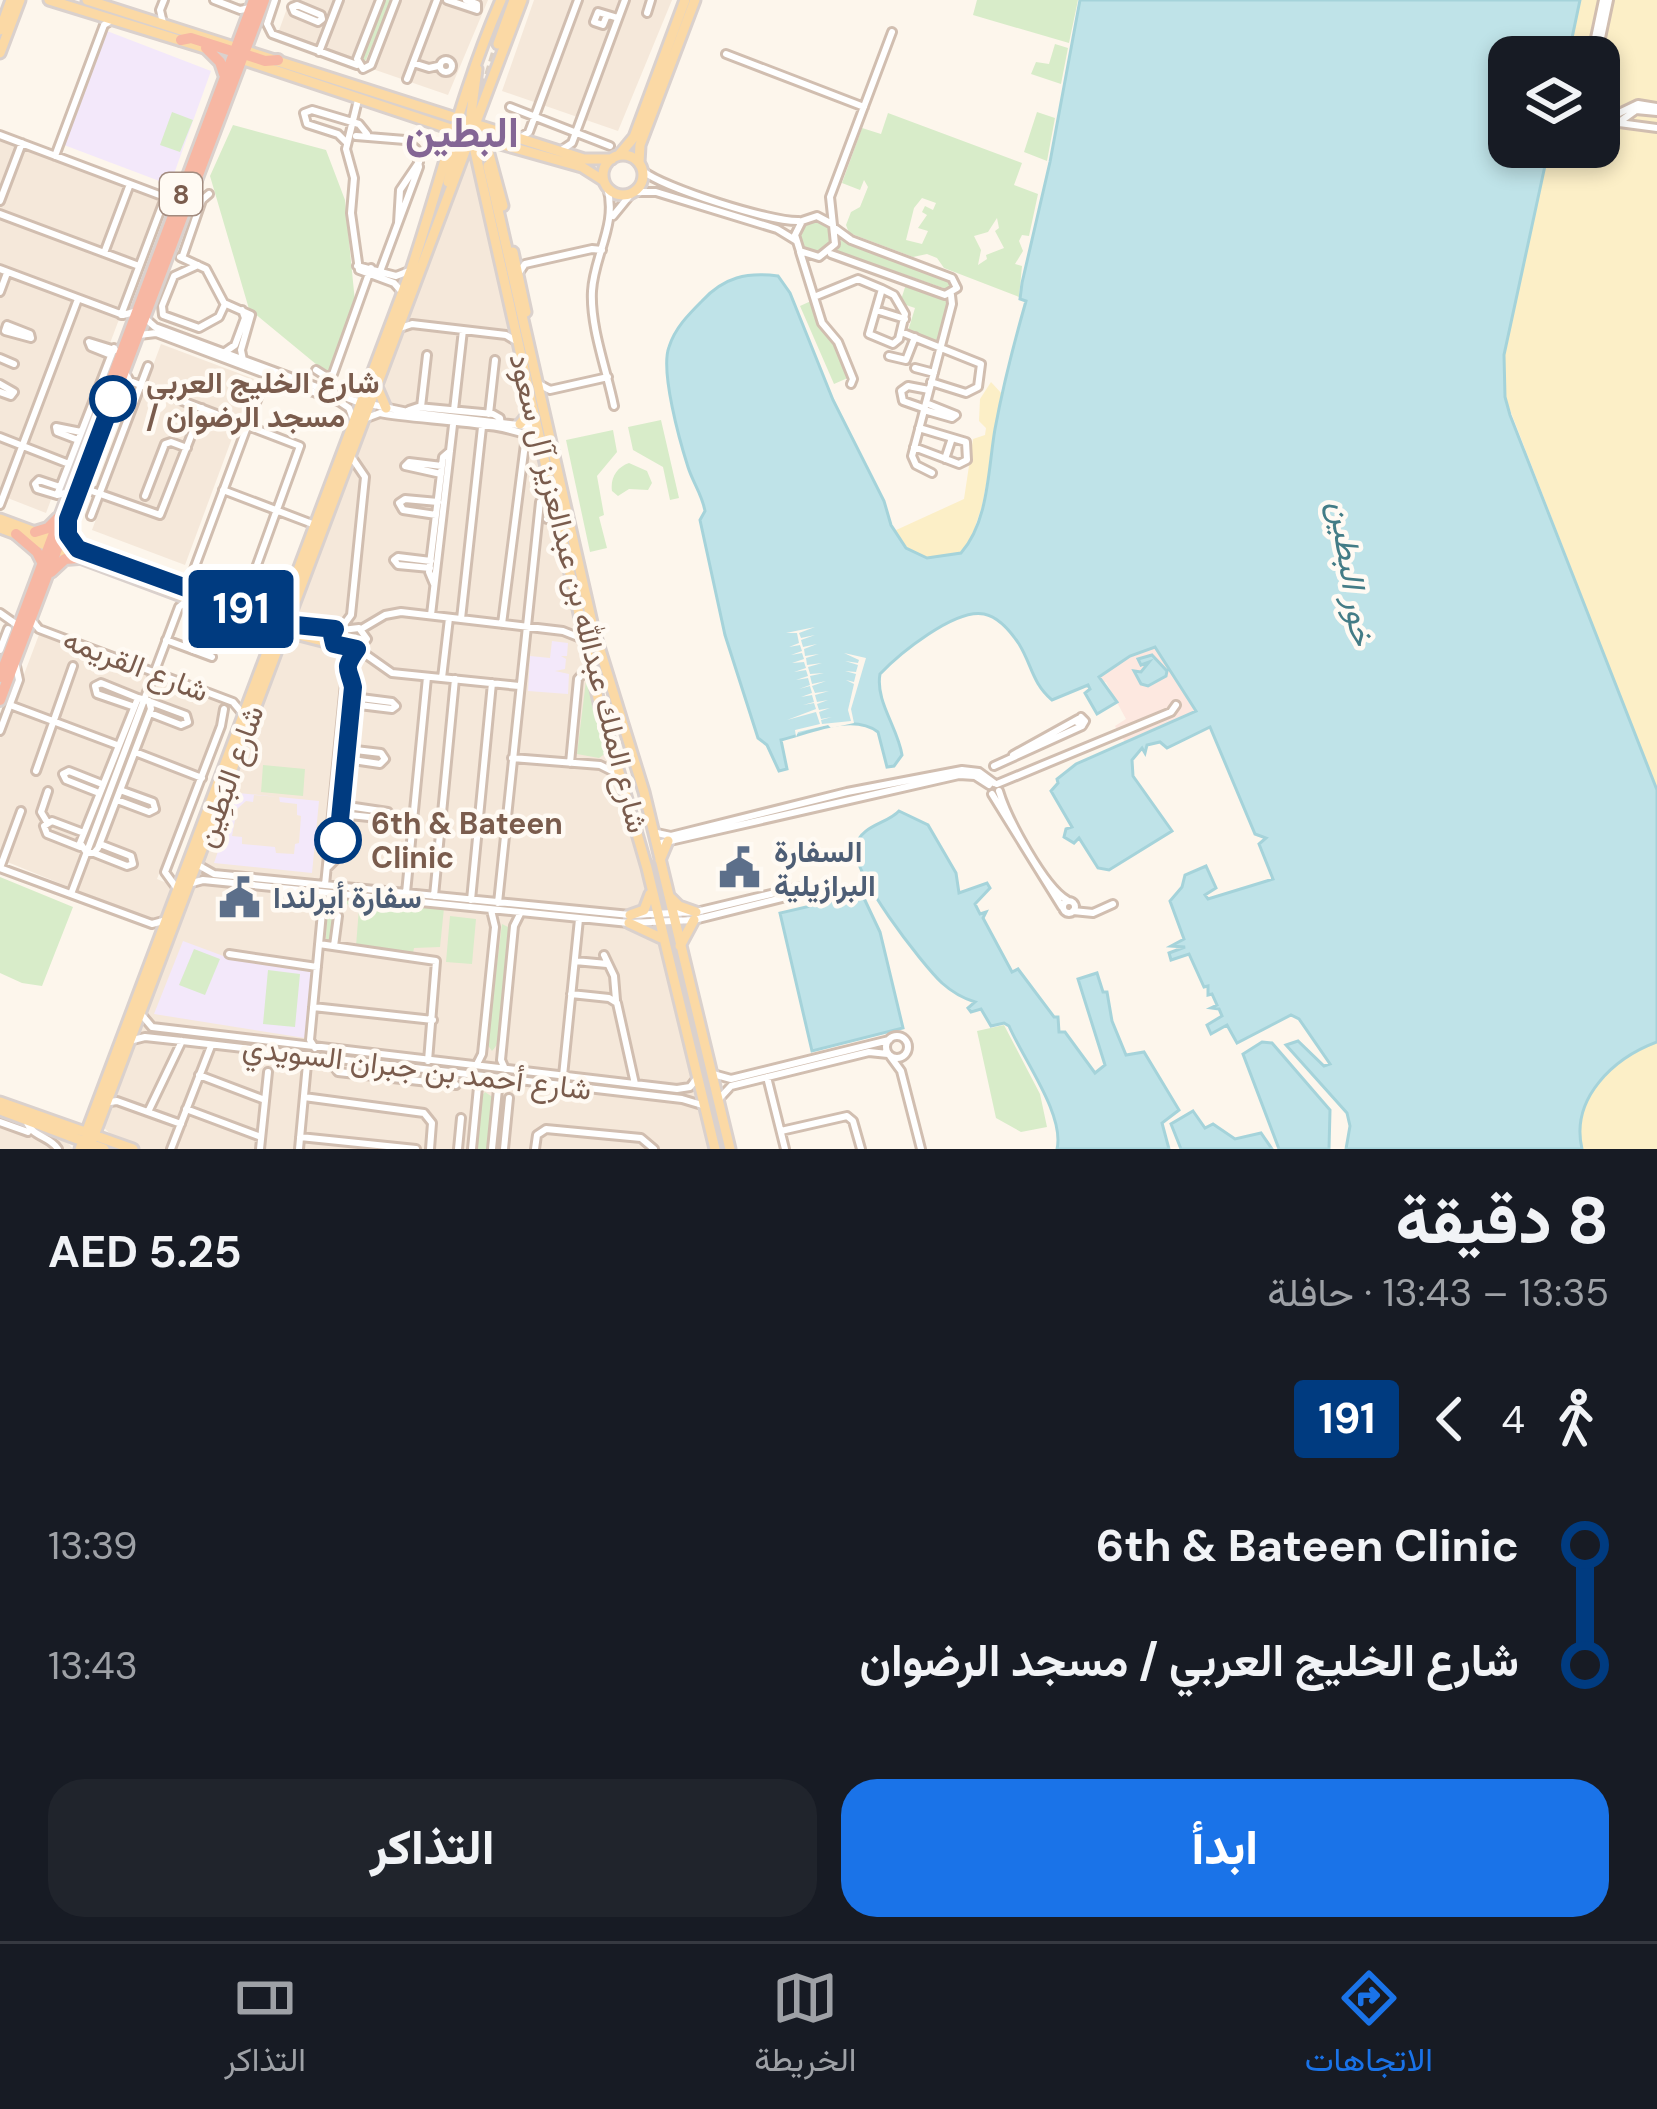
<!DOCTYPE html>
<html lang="ar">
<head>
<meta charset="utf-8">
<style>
	:root { --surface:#171b24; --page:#20242c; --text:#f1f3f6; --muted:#9ea1a6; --line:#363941; --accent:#1a73e8 }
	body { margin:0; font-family:"DM Sans",Vazirmatn,sans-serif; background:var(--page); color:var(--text); direction:rtl; height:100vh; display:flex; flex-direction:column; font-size:45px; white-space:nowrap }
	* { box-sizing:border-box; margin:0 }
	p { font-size:39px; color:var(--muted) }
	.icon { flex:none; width:66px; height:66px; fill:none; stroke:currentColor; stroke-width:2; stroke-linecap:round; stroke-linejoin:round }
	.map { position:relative; height:1149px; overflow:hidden; direction:ltr }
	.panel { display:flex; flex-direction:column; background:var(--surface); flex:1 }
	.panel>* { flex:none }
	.badge { padding:0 24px; border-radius:9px; font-size:42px; line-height:78px }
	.fabs { position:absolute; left:1488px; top:36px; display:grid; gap:24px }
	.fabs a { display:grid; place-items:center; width:132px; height:132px; border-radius:24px; background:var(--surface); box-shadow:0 6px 18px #0003; font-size:60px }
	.map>.badge { position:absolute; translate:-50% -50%; box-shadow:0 0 0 6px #fff }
	.legs { display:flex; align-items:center; gap:18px; height:132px; padding:0 48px; font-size:39px }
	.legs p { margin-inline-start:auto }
	.head { display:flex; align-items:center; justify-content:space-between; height:204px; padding:0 48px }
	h1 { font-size:66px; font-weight:800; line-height:90px }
	.action { display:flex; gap:24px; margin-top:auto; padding:24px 48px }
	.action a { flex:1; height:138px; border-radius:36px; background:var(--accent); color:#fff; font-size:48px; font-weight:800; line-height:138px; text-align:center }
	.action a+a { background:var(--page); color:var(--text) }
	ul { padding:0 48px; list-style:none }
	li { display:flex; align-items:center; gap:42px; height:120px; font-size:45px }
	li i { display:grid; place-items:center; width:18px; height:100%; margin:0 15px; background:currentColor }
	li i::after { content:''; width:30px; height:30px; margin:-15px; border:9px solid; border-radius:50%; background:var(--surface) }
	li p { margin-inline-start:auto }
	li:first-child i { background:linear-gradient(#0000 50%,currentColor 0) }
	li:last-child i { background:linear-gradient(currentColor 50%,#0000 0) }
	.dock { display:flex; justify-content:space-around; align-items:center; height:168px; border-top:3px solid var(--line); background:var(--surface); font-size:33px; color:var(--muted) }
	.dock a { display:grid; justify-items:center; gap:6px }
	.dock .current { color:var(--accent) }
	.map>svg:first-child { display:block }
	.residential { fill:#f5e8da }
	.commercial { fill:#fde8e0 }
	.education { fill:#f3e8fa; fill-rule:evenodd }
	.green { fill:#d8ecc9; fill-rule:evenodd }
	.sand { fill:#fcefc7 }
	.water { fill:#bfe3e8; stroke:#a5d3da; stroke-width:3 }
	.pier { fill:#fdf6ec }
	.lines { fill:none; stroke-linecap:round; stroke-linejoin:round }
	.major-tunnel { stroke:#dcd0c4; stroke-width:9; stroke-dasharray:9 4.5; stroke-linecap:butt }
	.minor-casing { stroke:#d1beb0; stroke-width:12 }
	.major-casing { stroke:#dad1cd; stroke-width:15 }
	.highway-casing { stroke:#dad1cd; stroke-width:16 }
	.minor { stroke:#fff; stroke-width:6 }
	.major { stroke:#fbd9a5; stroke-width:9 }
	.highway { stroke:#f7b7a3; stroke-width:10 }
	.line-1-casing { stroke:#fff; stroke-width:27 }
	.line-1 { stroke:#003b80; stroke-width:18 }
	.stop-1-dot { fill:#fff; stroke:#003b80; stroke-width:6 }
	.labels { text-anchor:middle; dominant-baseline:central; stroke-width:9; stroke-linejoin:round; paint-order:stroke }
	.shield { fill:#fffaf3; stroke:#a28b7f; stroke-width:3 }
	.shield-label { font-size:27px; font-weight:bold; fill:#7a5c4d }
	.stop-label { font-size:30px; font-weight:bold; fill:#7a5c4d; stroke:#fffaf3; text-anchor:start }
	.street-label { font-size:30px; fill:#7a5c4d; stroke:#fffaf3 }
	.service-label { font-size:30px; font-weight:bold; fill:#4e5e75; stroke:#fffaf3; text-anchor:start }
	.water-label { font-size:33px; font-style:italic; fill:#437c86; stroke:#fffaf3 }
	.district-label { font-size:42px; font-weight:bold; fill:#846695; stroke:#fffaf3 }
</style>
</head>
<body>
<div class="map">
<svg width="1657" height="1149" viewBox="0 0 1657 1149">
	<rect width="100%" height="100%" fill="#fdf6ec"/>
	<path class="residential" d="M290 0H488L448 95 277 36Z
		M534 0H672L618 131 502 91Z
		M0 137 164 200 46 513 0 495Z
		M471 143 713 1149H141L119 1142 102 1126Z
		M161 344 254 379 185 565 92 530Z
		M40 632 224 703 157 879 174 886 162 915 152 921 0 859V738Z
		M0 1113 62 1135 73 1149H0Z"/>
	<path class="commercial" d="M1155 647 1196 711 1125 742 1115 726 1126 719 1106 682 1101 683 1099 677 1130 656Z"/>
	<path class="education" d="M107 31 211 71 170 185 64 145Z
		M552 641 568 643 567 656H561L566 659 565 669 555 671 569 674 568 694 528 691 530 656 550 658Z
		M238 793 319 801 312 873 214 863ZM254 795 279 797 280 802 297 804V815L301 816 299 843 295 844 294 854 276 853 275 847 242 844V837L232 836 237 809 246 801 253 802Z
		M183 941 234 960 313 972 305 1038 154 1014Z"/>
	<path class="green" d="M383 0H392L364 64 360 59Z
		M977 0H1078L1069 43 973 15Z
		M1055 44 1068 48 1061 84 1031 74 1036 62 1049 64Z
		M172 112 193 120 180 152 160 145Z
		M1037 112 1055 118 1047 161 1024 152Z
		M888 113 1022 163 1014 185 1038 194 1029 236 1022 235 1019 241 1023 251 1015 264 1022 266 1019 297 944 268 937 258 927 254 913 257 849 233 846 225 851 212 860 207 868 187 864 180 860 190 842 183 862 128 881 134ZM922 198 936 203 933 210 925 206 922 212 927 215 918 228 928 231 922 244 906 240 914 208ZM997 218 999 228 995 231 1004 248 986 255 987 259 978 265 981 250 974 236 988 232Z
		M233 125 326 150 345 200 355 302 328 374 249 309 210 176Z
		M799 237a17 17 0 1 1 34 0a17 17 0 1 1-34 0Z
		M842 237 950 278 953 288 949 290 837 251Z
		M906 284 952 299 938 341 908 331 915 308 900 303Z
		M811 301C822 328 839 349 850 377L834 384 800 306Z
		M661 420 679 498 670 500 663 467 633 450 628 427Z
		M613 430 617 452 597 476 604 515 599 517 607 548 590 552 566 440Z
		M629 463 647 471 652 483 648 490 629 489 618 496 612 491C610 478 617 467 629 463Z
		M587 672 606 753 599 758 577 754Z
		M263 765 305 769 303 796 261 792Z
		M0 877 73 907 42 986 22 983 0 973Z
		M332 896 444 908 440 947 414 948 413 953 356 946 359 908 343 903 332 906 333 942 326 940 327 900Z
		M450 916 476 919 472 964 446 962Z
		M502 924 510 928C509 955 510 1035 492 1051L487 1044Z
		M194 949 220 959 205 995 179 985Z
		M268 970 300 974 295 1027 263 1024Z
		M1004 1025 1040 1094 1047 1127 1021 1132 996 1118 977 1031Z
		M485 1092 494 1098 488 1149H476L481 1097Z"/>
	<path class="sand" d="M1580 0H1657V790L1505 397 1504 355 1549 147H1599V57H1568Z
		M991 382 1003 395 982 506 969 545 961 553C933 565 910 557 894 531L964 499 973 439 985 435 986 428 979 421 980 399Z
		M1657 1042V1149H1582C1570 1098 1614 1058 1657 1042Z"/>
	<path class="water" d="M1080 0H1580L1568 57H1509V147H1549L1504 355 1505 397 1510 415 1657 790V1042C1614 1058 1570 1098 1582 1149H1346L1350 1126 1347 1113 1286 1045 1298 1041 1324 1066 1330 1064 1299 1019 1291 1015 1237 1043 1227 1025 1211 1034 1207 1025 1222 1016 1219 1009 1211 1008 1217 1005 1212 994 1208 995V986L1204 987 1189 954 1171 960 1169 953 1185 947 1171 946 1184 939 1170 901 1182 887 1185 875 1206 866 1216 888 1205 895 1208 899 1273 879 1259 844 1266 838 1255 834 1210 727 1167 748 1160 742 1147 745 1145 753 1142 748 1132 760 1133 776 1172 831 1109 870 1098 868 1079 838 1074 843 1064 837 1066 829 1072 827 1051 791 1058 783 1057 779 1076 764 1196 711 1155 647 1130 656 1099 677 1117 702 1097 714 1085 693 1090 689 1088 685 1052 700C1032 683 1032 665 1019 644 1011 632 999 617 984 614 955 608 899 654 880 674 875 701 898 728 902 755L894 766 887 767 878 732C852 712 807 734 781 740L787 769 779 771 767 745 758 738 725 635 700 520 705 511C702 494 693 483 688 467 680 442 660 371 669 347 675 328 688 315 702 301 724 277 747 272 778 276L790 293 833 400 884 501 891 525 906 548 927 558 961 553C989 521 988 469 995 429 1003 386 1014 343 1026 301L1020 299 1022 283 1050 162Z
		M1152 655 1167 671 1166 676 1148 686 1141 684 1134 671 1141 672 1149 662 1141 665 1138 659Z
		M899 811 928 825 956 873 959 893 987 883 990 888 975 904 980 914 986 912 983 918 1012 972 1018 969 1054 1017H1058L1059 1032H1065L1095 1073 1105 1065 1078 979 1097 973 1103 992H1107L1112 1021 1126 1055 1144 1052 1179 1110 1162 1123 1169 1149H1057C1065 1115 1023 1059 1009 1026L1004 1023 991 1026 981 1009 971 1012 968 1008 975 1002C962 998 952 992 942 983 922 964 850 872 856 846 861 825 887 824 899 811Z
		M862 894 880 932 903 1028 812 1051 780 913Z
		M1262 1042 1272 1043 1330 1110 1329 1149H1279L1243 1054Z
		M1193 1111 1205 1128 1213 1124 1235 1139 1261 1133 1272 1149H1181L1171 1124Z"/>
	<path class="pier" d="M815 627 799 633 801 638 815 635 801 640 803 647 817 644 804 649 805 656 819 654 806 658 807 665 822 663 808 667 810 674 824 673 810 676 812 684 826 681 812 686 815 693 829 691 815 695 817 702 828 700 817 704 819 710 830 708 819 712 821 719 832 717 821 720 822 724 851 721 848 710 854 684 846 680 854 682 856 674 845 671 856 672 858 665 845 661 858 663 859 660 844 653 866 658 851 709 854 723 831 728 828 725 798 732 796 737 795 730 820 724 816 712 787 720 816 709 814 703 803 705 814 702 812 695 801 697 812 693 810 686 799 689 810 685 808 678 796 680 808 676 806 670 794 672 806 668 804 662 792 663 804 659 802 653 791 655 802 651 800 645 789 647 799 643 797 633H786Z"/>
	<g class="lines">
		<path class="major-tunnel" d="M481 101 498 44"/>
		<defs>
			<path id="minor" d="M214 0 240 10 250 8
				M275 0 267 24 272 34 357 65
				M380 0 357 59 363 69 371 65 396 0
				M447 0 477 10V4L466 0
				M297 5 321 15 322 19 318 22 294 12 292 7Z
				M647 13 651 0
				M607 15 603 25 594 22 598 12 618 18
				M163 23 160 10 164 0
				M319 52 339 0
				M726 54 864 107
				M1591 57 1603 0
				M1597 57 1609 0
				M440 66a6 6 0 1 1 12 0a6 6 0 1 1-12 0Z
				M413 63 429 68 438 66
				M407 79 437 0
				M358 100 346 149 354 178 351 213 359 270 394 283 402 292
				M510 107 610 146
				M1599 111 1615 115 1638 104 1657 107
				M1601 112 1599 119 1604 121 1657 128
				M1618 123 1636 110 1657 112
				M0 135 170 199 177 198
				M356 136 405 140 416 149 419 167 378 277
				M520 138 529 132 578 0
				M346 142 338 134 307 124 304 113 312 110 359 124 367 134
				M560 151 572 143 625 0
				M55 156 104 25 110 21
				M643 171C664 188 771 222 799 221
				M607 187C618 224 594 255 592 291 590 327 607 371 614 406
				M634 192H656L777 229 795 240
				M0 201 22 143
				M0 214 139 266
				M613 216 631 194
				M398 223 400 190 419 162
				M832 224 817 216 802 221 795 235 800 251 819 257 835 244 830 197 892 32
				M800 252 822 323 838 342 853 379 851 384
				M104 253 130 184
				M831 254 945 295 957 288 952 278 851 240 836 229
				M180 257 206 269 224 303 251 315 241 350 243 360
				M182 258 202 200 209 194
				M198 265 174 276 162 306 163 315 199 328 219 317 225 304
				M357 266 396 276 409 271
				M0 269 123 315 134 312
				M518 274 525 264 592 249 602 250
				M882 289 894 295 905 314 899 339 893 344 869 334Z
				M0 292 7 273
				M814 297 858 279 882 289
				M876 310 905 319
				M121 315 165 198
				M146 319 155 327 355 401 408 412 535 427
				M7 325 30 334 31 338 5 331Z
				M400 328 412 324 506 335 516 341
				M901 332 981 364 978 387 966 393 931 382
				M139 335 156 333 340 402 349 408 354 421
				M225 352 235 345 245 318 242 310
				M111 355 91 347 89 342 115 350
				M889 356 906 360 915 337
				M0 358 14 364
				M915 368 934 373
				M316 370 327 377 333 374 371 268
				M124 371 130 381 300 446 241 609
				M537 383 550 390 608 377
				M0 384 14 392 11 396 0 392
				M421 407 427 355
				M923 408 903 401 901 391 908 386 929 390
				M409 410 418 407 493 414 500 418 501 425
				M454 410 463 330
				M924 410 952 418 956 415 926 403
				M489 414 495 360
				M364 419 380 413C417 421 514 421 537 441
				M0 437 69 464
				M78 440 57 432 56 427 81 432
				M914 447 959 464 967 460 966 442 919 428
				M945 459 952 438
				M932 473 916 465 912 456 952 304 951 295
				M441 474 405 466 409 462 442 466
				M83 483 89 490 160 515 202 408
				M60 487 39 480 35 484 37 489 57 495 69 492
				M223 490 315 525
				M57 495 114 348
				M145 496 165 444 171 442 187 448
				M0 505 78 299
				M436 515 403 510 399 503 405 499 438 502
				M91 516 148 366
				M547 519 556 510
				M430 568 398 565 394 560 398 557 431 561
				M434 584 429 572 443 457 450 451
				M192 591 190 580 267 373
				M0 613 17 625
				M431 615 453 425
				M31 619 39 629 233 702 243 714
				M461 619 482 427
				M502 624 525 444
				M342 627 351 615 365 477 350 455
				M363 628 385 615 401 612 563 631 583 639
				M166 640 212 657
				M358 649 392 673 519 686
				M0 650 8 629
				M442 678 449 618
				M138 698 149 701 151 709 98 848 94 853H87L80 843Z
				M351 704 392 709 396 706 392 702 353 697
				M10 705 117 745
				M132 706 97 694 95 686 101 683 138 698
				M150 713 181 725 188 722 186 715 151 702
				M1081 717 1085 721 1082 726 1077 722Z
				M0 731 19 680 16 666
				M135 752 202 778
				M1013 755 1078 719
				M512 758 600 765 618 774
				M346 759 380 764 385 759 381 753 347 749
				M570 763 578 679 591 664
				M994 766 1082 726
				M36 771 73 666
				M997 784 1171 712 1176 705
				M999 791C1007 818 1044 887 1067 900
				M99 793 66 780 63 774 69 771 102 784
				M992 794 1062 907
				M117 800 149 812 155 809 153 802 120 790
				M341 805 388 812
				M340 814 388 819
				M47 822 41 812 48 791
				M657 833 671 836 847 792 962 770 979 772 994 783
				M657 844 959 775 975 776 989 785
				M80 847 47 834 44 826 52 821 84 833
				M94 853 127 866 133 864 131 856 100 844
				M198 865 214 874 630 915 696 912 800 887
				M0 868 152 924 163 921
				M0 868 21 811
				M327 868 336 859 353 687 346 676
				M192 883 203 880 629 923 694 920 806 892 807 887H802
				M325 885 347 664 367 639 359 628 334 631 335 645 357 649
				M178 890 165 872 221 726 224 709
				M406 893 427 677
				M71 894 179 607 189 599
				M434 896 455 679
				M471 900 492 683
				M1063 907a6 6 0 1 1 12 0a6 6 0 1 1-12 0Z
				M498 903 540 502
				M1073 911 1093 913 1113 904
				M319 944 436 961 428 1061
				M334 946 338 916
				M229 954 317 967
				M604 955 614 976 616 1000
				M575 961 607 964
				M571 994 609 998 617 1003 635 1084
				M313 1007 433 1020
				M141 1014 152 1027 677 1089 690 1087 697 1078
				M886 1047a11 11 0 1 1 22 0a11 11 0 1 1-22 0Z
				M133 1040 145 1037 182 1041 682 1099 702 1105
				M315 1048 310 1040 323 902 319 893
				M890 1056 901 1071 921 1149
				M328 1058 338 1072 456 1085
				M477 1064 482 1054 495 927 491 910
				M505 1069 501 1060 514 926 520 914
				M713 1074 731 1079 889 1040
				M199 1075 265 1100
				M563 1076 579 919
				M767 1077 785 1149
				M304 1097 424 1113 432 1123 430 1149
				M719 1099 731 1086 869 1052 888 1054
				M110 1102 117 1101 181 1124
				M186 1109 261 1137
				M148 1112 182 1041
				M26 1120C32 1138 49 1135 58 1149
				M0 1122 28 1132
				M781 1131 847 1116 853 1121 861 1149
				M300 1137 416 1149
				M171 1149 211 1046
				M260 1149 268 1072
				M299 1149 307 1064 304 1055
				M458 1149 461 1118
				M472 1149 478 1087 474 1075
				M492 1149 498 1089 505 1078
				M504 1149 509 1098
				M535 1149 537 1135 546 1129 641 1138 654 1149"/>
			<path id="major" d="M49 0 208 49
				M87 0 584 159H612
				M0 30 11 0
				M498 44 514 0
				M0 53 20 0
				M235 57 472 136 582 167 604 181
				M477 69 471 114 475 151 600 707 647 868 715 1149
				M480 142 486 143 503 206
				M603 175a20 20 0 1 1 40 0a20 20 0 1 1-40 0Z
				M619 155 634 137 685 0
				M639 163 640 145 695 0
				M488 166 593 627 644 792 730 1149
				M448 182 463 129
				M513 252 526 312
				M377 387 386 408
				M520 424 533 408
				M0 519 262 616 304 628 335 629
				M0 528 256 624 334 644
				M660 860 668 841
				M671 898 679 906 696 912
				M630 915 644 910 650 894
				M629 923 661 938
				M680 946 694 920
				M0 1102 133 1149
				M0 1110 104 1149
				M80 1149 411 270C441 180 463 87 501 0
				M89 1149 522 0"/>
			<path id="highway" d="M181 40 191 38 235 52
				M206 48 220 62 224 74
				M241 53 265 61 278 60
				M68 528 78 549
				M35 532 48 528 58 518
				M16 534 37 552 43 564
				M51 572 65 559 78 558
				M0 677 254 0
				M0 700 264 0"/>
		</defs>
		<use href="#minor" class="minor-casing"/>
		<use href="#major" class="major-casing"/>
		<use href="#highway" class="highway-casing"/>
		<use href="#minor" class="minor"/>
		<use href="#major" class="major"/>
		<use href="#highway" class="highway"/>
	</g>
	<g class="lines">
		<defs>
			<path id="line-1" d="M113 399 68 519V535L78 549 286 624 335 629 332 635 334 644 357 649C342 670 349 668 353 687L338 840"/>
		</defs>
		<use href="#line-1" class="line-1-casing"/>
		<use href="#line-1" class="line-1"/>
	</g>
	<defs>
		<symbol id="civic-bare" viewBox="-9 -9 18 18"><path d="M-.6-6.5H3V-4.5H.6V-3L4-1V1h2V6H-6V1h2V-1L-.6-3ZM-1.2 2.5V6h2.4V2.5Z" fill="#5c6f8a" stroke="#fffaf3" stroke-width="2.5" paint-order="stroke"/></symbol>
	</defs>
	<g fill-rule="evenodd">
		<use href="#civic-bare" x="710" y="838" width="59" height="59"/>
		<use href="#civic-bare" x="210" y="868" width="59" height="59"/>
	</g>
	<g class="stop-1-dot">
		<circle cx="113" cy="399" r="21"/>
		<circle cx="338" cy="840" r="21"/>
	</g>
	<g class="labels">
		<rect class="shield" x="160" y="173" width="42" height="42" rx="9"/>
		<g class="shield-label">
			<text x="181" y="194">8</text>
		</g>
		<g class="stop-label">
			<text x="146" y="382">شارع الخليج العربي<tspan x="146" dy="34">/ مسجد الرضوان</tspan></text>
			<text x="371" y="823">6th &amp; Bateen<tspan x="371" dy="34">Clinic</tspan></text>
		</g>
		<g class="street-label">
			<text transform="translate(579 593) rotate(76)">شارع الملك عبدالله بن عبدالعزيز آل سعود</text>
			<text transform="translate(136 665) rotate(21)">شارع القريمه</text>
			<text transform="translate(229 776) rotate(-70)">شارع البَطِين</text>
			<text transform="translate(417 1068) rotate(7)">شارع أحمد بن جبران السويدي</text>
		</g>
		<g class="service-label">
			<text x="774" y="851">السفارة<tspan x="774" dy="34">البرازيلية</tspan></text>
			<text x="273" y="897">سفارة أيرلندا</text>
		</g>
		<g class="water-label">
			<text transform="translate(1352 573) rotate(81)">خور البطين</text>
		</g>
		<g class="district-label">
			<text x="462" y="132">البطين</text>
		</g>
	</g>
</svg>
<div class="fabs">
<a><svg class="icon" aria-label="layers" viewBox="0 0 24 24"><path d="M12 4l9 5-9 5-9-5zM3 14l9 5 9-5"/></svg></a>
</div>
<b class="badge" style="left:241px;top:609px;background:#003b80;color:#fff">191</b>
</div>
<section class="panel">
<div class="head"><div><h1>8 دقيقة</h1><p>13:35 – 13:43 · حافلة</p></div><b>AED 5.25</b></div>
<div class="legs"><svg class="icon" aria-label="walk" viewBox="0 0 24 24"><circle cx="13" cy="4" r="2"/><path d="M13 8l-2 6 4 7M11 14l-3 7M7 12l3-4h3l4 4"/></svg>4<svg class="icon" aria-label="back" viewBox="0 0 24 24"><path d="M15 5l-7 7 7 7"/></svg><b class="badge" style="background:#003b80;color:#fff">191</b></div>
<ul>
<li><i style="color:#003b80"></i><b>6th &amp; Bateen Clinic</b><p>13:39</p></li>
<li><i style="color:#003b80"></i><b>شارع الخليج العربي / مسجد الرضوان</b><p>13:43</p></li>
</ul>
<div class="action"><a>ابدأ</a><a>التذاكر</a></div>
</section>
<nav class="dock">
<a class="current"><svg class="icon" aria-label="directions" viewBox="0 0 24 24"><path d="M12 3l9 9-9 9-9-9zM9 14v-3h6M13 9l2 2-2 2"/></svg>الاتجاهات</a>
<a><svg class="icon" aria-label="map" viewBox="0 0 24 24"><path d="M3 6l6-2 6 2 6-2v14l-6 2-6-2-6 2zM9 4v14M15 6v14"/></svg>الخريطة</a>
<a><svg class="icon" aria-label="tickets" viewBox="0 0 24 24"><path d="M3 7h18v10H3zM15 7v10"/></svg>التذاكر</a>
</nav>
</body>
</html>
